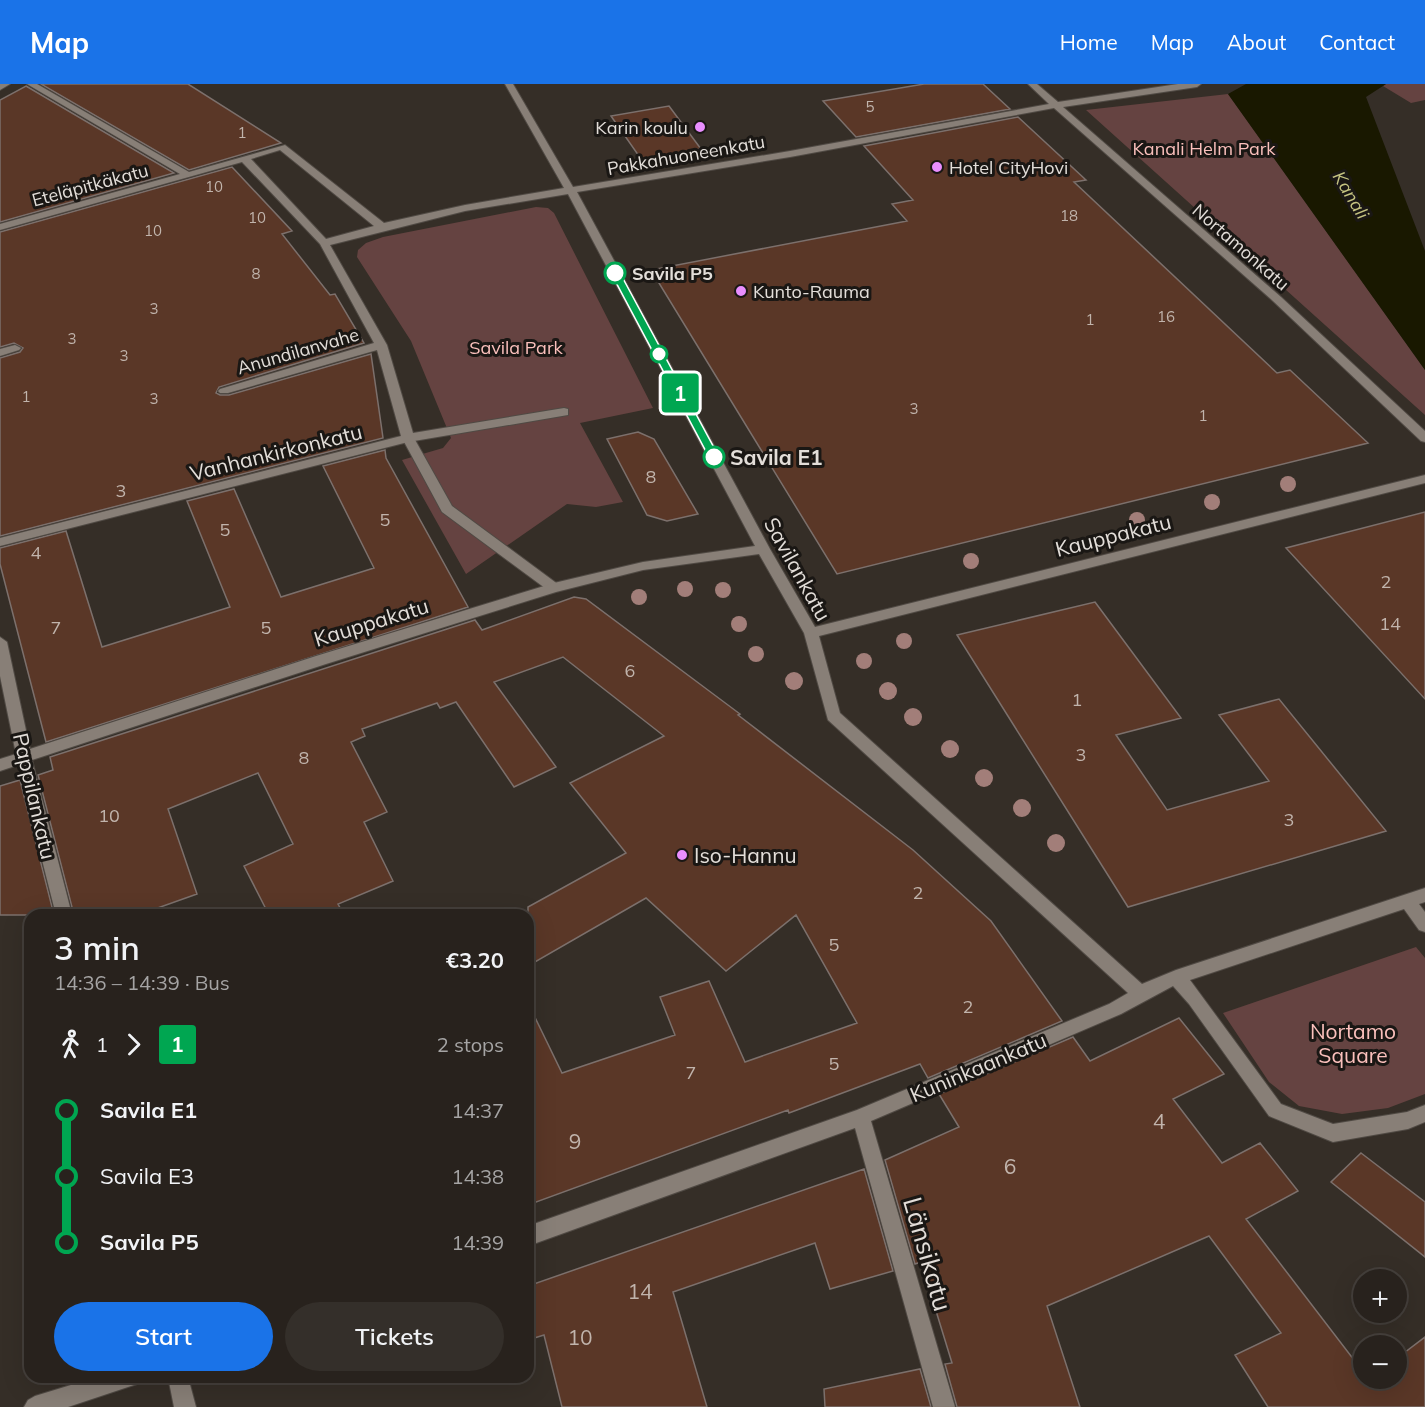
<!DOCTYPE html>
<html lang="en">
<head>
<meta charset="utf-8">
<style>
	:root { --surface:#28221d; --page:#342f2a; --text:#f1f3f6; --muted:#a5a4a4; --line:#443f3b; --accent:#1a73e8 }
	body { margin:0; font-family:Mulish,sans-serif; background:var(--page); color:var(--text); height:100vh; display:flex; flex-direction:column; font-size:22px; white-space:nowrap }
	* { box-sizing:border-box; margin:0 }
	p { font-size:20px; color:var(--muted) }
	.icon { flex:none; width:33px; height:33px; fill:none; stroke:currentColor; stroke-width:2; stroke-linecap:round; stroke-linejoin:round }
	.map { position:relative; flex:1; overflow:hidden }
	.sheet { position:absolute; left:24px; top:825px; width:510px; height:474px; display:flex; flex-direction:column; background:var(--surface); border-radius:18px; box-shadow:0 6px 24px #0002,0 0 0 2px var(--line) }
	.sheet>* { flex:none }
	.badge { padding:0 12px; border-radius:4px; font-size:21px; line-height:39px }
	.tools { position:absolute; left:1353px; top:1185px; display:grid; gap:12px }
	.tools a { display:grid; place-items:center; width:54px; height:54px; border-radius:50%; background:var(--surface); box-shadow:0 6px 24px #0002,0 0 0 2px var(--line); font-size:30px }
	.map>.badge { position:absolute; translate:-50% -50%; box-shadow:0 0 0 3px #fff }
	.legs { display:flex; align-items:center; gap:9px; height:66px; padding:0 30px; font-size:20px }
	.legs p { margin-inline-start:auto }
	.head { display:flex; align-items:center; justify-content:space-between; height:102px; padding:0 30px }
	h1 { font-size:33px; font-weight:600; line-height:45px }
	.action { display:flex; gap:12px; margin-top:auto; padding:12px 30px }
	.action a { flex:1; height:69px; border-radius:36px; background:var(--accent); color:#fff; font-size:24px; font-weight:600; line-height:69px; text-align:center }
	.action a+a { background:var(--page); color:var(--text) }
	ul { padding:0 30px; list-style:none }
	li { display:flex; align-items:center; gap:21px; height:66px; font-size:22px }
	li i { display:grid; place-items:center; width:9px; height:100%; margin:0 8px; background:currentColor }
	li i::after { content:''; width:15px; height:15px; margin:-8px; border:4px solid; border-radius:50%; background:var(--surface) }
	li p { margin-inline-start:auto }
	li:first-child i { background:linear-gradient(#0000 50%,currentColor 0) }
	li:last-child i { background:linear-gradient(currentColor 50%,#0000 0) }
	header { display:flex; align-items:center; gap:36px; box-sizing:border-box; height:84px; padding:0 30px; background:var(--accent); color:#fff }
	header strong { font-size:28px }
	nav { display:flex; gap:33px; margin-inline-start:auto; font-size:21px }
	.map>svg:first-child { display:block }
	.green { fill:#654341 }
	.water { fill:#191800 }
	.building { fill:#5a3727; stroke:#7c706c; stroke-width:1.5 }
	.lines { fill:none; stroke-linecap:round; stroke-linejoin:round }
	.pedestrian-casing { stroke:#504a44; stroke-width:2 }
	.minor-casing { stroke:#504a44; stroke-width:2 }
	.pedestrian { fill:#887f77; fill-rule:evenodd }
	.minor { fill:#887f77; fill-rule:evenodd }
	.tree { fill:#a27e79 }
	.line-1 { fill:#00a651; stroke:#fff; stroke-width:1.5 }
	.poi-dot { fill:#e98efe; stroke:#1a1714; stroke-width:2 }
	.stop-1-dot { fill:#fff; stroke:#00a651; stroke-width:3 }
	.labels { text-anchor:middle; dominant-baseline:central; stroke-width:6; stroke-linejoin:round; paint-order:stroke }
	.far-number-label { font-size:15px; fill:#c1b4ac }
	.far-poi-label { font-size:18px; fill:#e3ded9; stroke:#1a1714; text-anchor:start }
	.far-park-label { font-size:18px; fill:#fbc0bc; stroke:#1a1714 }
	.far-street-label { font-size:18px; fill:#e3ded9; stroke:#1a1714 }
	.far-water-label { font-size:18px; font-style:italic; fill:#c5c381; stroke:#1a1714 }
	.far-stop-label { font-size:18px; font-weight:bold; fill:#e3ded9; stroke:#1a1714; text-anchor:start }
	.number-label { font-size:18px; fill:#c1b4ac }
	.street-label { font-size:21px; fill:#e3ded9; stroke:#1a1714 }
	.stop-label { font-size:21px; font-weight:bold; fill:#e3ded9; stroke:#1a1714; text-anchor:start }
	.poi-label { font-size:21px; fill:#e3ded9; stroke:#1a1714; text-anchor:start }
	.park-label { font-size:21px; fill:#fbc0bc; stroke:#1a1714 }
	.near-number-label { font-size:21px; fill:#c1b4ac }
	.near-street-label { font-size:26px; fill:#e3ded9; stroke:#1a1714 }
</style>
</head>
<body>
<header>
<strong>Map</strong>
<nav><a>Home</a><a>Map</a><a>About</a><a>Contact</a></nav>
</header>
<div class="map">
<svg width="1425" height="1323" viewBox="0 0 1425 1323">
	<rect width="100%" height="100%" fill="#352e27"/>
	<path class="green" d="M1386 0H1425V16L1411 19 1383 2Z
		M1228 10 1425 286V331L1086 26Z
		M536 123 548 124 554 129 653 324 580 339 623 418 596 423 567 420 466 490 402 376 443 364 451 354 411 257 357 173 358 166 366 159 383 153Z
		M1416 863 1425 874V1010L1388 1024 1342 1030 1299 1022 1269 998 1223 929Z"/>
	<path class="water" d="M1246 0H1386L1366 13 1425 167V286L1228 10Z"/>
	<path class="building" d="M41 0H188L281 59 189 86Z
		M924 0H983L1010 25 856 53 823 17Z
		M26 2 174 89 0 138V16Z
		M669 22 701 65 641 75 611 32Z
		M1018 33 1086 96 1074 98 1277 289 1290 286 1368 359 837 490 651 186 907 137 892 120 913 116 864 62Z
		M232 83 292 147 282 150 330 211 335 210 364 259 219 303 216 309 220 311H229L371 270 383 354 0 452V274L20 268 23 264 14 259 0 263V148Z
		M638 348 654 355 698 430 667 437 647 431 607 355Z
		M385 366 386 374 468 523 46 658 0 480V464L66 447 102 563 230 523 187 417 234 405 281 513 374 484 323 382Z
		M1425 428V615L1286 464Z
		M574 513 586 515 740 630 738 631 913 766 991 837 1062 937 928 994 920 980 789 1029 788 1026 528 1121V919L562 989 675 951 660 913 709 897 745 978 857 939 796 831 726 887 646 814 528 882V823L626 769 570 699 664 652 563 573 494 598 556 683 514 703 456 618 440 624 437 619 362 645 365 652 351 658 387 728 364 738 393 797 338 820 344 831H269L244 782 293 760 258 689 168 725 197 810 138 831H74L38 691 53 686 50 673 475 536 482 546Z
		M1095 518 1181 634 1116 651 1167 726 1269 697 1219 631 1279 615 1386 747 1128 823 957 551Z
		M20 696 54 831H0V702Z
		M1179 934 1224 990 1173 1015 1222 1079 1260 1059 1298 1107 1246 1135 1364 1289V1294L1369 1297 1372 1294H1396V1275L1425 1253V1323H1268L1235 1271 1281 1249 1209 1152 1047 1222 1080 1323H957L945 1280 952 1279 921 1178 915 1180 885 1076 959 1043 939 1010 1073 953 1090 977Z
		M1361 1069 1425 1118V1173L1331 1098Z
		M864 1085 893 1187 830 1205 815 1159 673 1208 707 1323H562L544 1251 528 1256V1202Z
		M920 1285 931 1323H825L824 1305Z"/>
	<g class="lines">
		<defs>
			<path id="pedestrian" d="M408 350 414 354 452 422 559 501 561 504 559 507H549L442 428 402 354Z"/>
			<path id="minor" d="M0 0H10L0 6Z
				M27 0H37L189 88 285 61 384 139 465 121 564 104 505 0H513L573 103 790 67 1049 20 1028 0H1037L1058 18 1178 0H1201L1197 3 1063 23 1281 213 1425 347V358L1421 357 1273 217 1054 24 790 73 577 108 770 465 815 543 1425 391V399L819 552 840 629 1142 900 1176 886 1425 804V818L1419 820 1425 828V848L1419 846 1404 825 1190 896 1281 1020 1333 1040 1407 1028 1425 1021V1038L1408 1045 1333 1058 1269 1032 1189 920 1173 902 1121 930 871 1037 955 1323H933L855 1044 528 1162V1142L857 1026 1109 920 1128 909 828 636 804 549 759 470 643 486 556 508 326 580 32 676 72 831H56L18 681 0 687V675L16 670 0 592V553L7 558 30 665 316 572 554 499 643 478 755 462 568 110 465 127 330 161 387 261 413 349 564 324 568 325V331L408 358 0 462V454L401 352 377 266 228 309H220L218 307 220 305 374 259 320 160 242 78 0 146V140L180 90ZM280 66 374 142 326 155 251 75Z
				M15 261 21 264 19 266 0 272V265Z
				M97 1293H140L137 1300 68 1323H24L28 1316 35 1312Z
				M168 1293H188L196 1323H174Z"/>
		</defs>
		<use href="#pedestrian" class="pedestrian-casing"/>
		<use href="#minor" class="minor-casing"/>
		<use href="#pedestrian" class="pedestrian"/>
		<use href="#minor" class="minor"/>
	</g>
	<g class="tree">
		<circle cx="1288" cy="400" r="8"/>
		<circle cx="1212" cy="418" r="8"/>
		<circle cx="1137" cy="436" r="8"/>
		<circle cx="971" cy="477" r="8"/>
		<circle cx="685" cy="505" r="8"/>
		<circle cx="723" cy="506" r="8"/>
		<circle cx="639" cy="513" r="8"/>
		<circle cx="739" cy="540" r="8"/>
		<circle cx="904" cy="557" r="8"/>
		<circle cx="756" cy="570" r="8"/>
		<circle cx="864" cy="577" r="8"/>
		<circle cx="794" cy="597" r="9"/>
		<circle cx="888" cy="607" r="9"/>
		<circle cx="913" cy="633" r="9"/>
		<circle cx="950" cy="665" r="9"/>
		<circle cx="984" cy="694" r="9"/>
		<circle cx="1022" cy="724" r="9"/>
		<circle cx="1056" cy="759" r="9"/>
	</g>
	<path class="line-1" d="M615 187 620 189 719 373 718 375 709 373 611 189Z"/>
	<g class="poi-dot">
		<circle cx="700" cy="43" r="6"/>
		<circle cx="937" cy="83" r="6"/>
		<circle cx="741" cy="207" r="6"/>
		<circle cx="682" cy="771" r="6"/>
	</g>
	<g class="stop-1-dot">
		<circle cx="615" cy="189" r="10"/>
		<circle cx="659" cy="270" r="8"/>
		<circle cx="714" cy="373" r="10"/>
	</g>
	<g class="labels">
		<g class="far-number-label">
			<text x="870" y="22">5</text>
			<text x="242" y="48">1</text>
			<text x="214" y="102">10</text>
			<text x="1069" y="131">18</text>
			<text x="257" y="133">10</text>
			<text x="153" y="146">10</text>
			<text x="256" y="189">8</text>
			<text x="154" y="224">3</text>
			<text x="1166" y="232">16</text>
			<text x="1090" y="235">1</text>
			<text x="72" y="254">3</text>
			<text x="124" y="271">3</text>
			<text x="26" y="312">1</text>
			<text x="154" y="314">3</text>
			<text x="914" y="324">3</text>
			<text x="1203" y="331">1</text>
		</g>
		<g class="far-poi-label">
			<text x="688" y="43" text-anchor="end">Karin koulu</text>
			<text x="949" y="83">Hotel CityHovi</text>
			<text x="753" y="207">Kunto-Rauma</text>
		</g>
		<g class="far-park-label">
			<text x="1204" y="64">Kanali Helm Park</text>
			<text x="516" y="263">Savila Park</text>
		</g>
		<g class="far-street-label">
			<text transform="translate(686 71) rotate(-10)">Pakkahuoneenkatu</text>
			<text transform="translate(90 101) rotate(-15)">Eteläpitkäkatu</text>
			<text transform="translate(1241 163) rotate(41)">Nortamonkatu</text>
			<text transform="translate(298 267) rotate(-16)">Anundilanvahe</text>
		</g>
		<g class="far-water-label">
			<text transform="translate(1351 111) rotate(59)">Kanali</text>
		</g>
		<g class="far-stop-label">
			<text x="632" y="189">Savila P5</text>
		</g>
		<g class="number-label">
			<text x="651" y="392">8</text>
			<text x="121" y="406">3</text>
			<text x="385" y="435">5</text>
			<text x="225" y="445">5</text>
			<text x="36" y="468">4</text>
			<text x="1386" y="497">2</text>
			<text x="1390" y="539">14</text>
			<text x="56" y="543">7</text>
			<text x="266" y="543">5</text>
			<text x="630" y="586">6</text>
			<text x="1077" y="615">1</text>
			<text x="1081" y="670">3</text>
			<text x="304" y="673">8</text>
			<text x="109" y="731">10</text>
			<text x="1289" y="735">3</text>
			<text x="918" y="808">2</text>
			<text x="834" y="860">5</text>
			<text x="968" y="922">2</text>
			<text x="834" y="979">5</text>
			<text x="691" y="988">7</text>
		</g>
		<g class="street-label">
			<text transform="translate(276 368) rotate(-14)">Vanhankirkonkatu</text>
			<text transform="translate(1113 451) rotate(-14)">Kauppakatu</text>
			<text transform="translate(798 485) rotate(61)">Savilankatu</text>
			<text transform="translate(371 538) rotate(-17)">Kauppakatu</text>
			<text transform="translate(35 712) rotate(77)">Pappilankatu</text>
			<text transform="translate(978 983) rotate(-23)">Kuninkaankatu</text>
		</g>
		<g class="stop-label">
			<text x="730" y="373">Savila E1</text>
		</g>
		<g class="poi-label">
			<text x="694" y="771">Iso-Hannu</text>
		</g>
		<g class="park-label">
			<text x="1353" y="947">Nortamo<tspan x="1353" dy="24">Square</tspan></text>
		</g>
		<g class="near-number-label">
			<text x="1159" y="1037">4</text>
			<text x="575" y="1057">9</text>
			<text x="1010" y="1082">6</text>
			<text x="640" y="1207">14</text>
			<text x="580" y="1253">10</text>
		</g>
		<g class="near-street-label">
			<text transform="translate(928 1170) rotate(74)">Länsikatu</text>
		</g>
	</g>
</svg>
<div class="tools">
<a>+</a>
<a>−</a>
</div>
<b class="badge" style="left:680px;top:309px;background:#00a651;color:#fff">1</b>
<section class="sheet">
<div class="head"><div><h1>3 min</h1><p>14:36 – 14:39 · Bus</p></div><b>€3.20</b></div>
<div class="legs"><svg class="icon" aria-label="walk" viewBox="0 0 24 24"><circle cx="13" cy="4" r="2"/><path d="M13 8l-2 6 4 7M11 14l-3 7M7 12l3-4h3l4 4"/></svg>1<svg class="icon" aria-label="forward" viewBox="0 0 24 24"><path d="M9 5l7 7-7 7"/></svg><b class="badge" style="background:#00a651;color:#fff">1</b><p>2 stops</p></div>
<ul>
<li><i style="color:#00a651"></i><b>Savila E1</b><p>14:37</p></li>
<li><i style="color:#00a651"></i><span>Savila E3</span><p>14:38</p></li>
<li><i style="color:#00a651"></i><b>Savila P5</b><p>14:39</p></li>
</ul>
<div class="action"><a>Start</a><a>Tickets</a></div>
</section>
</div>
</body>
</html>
